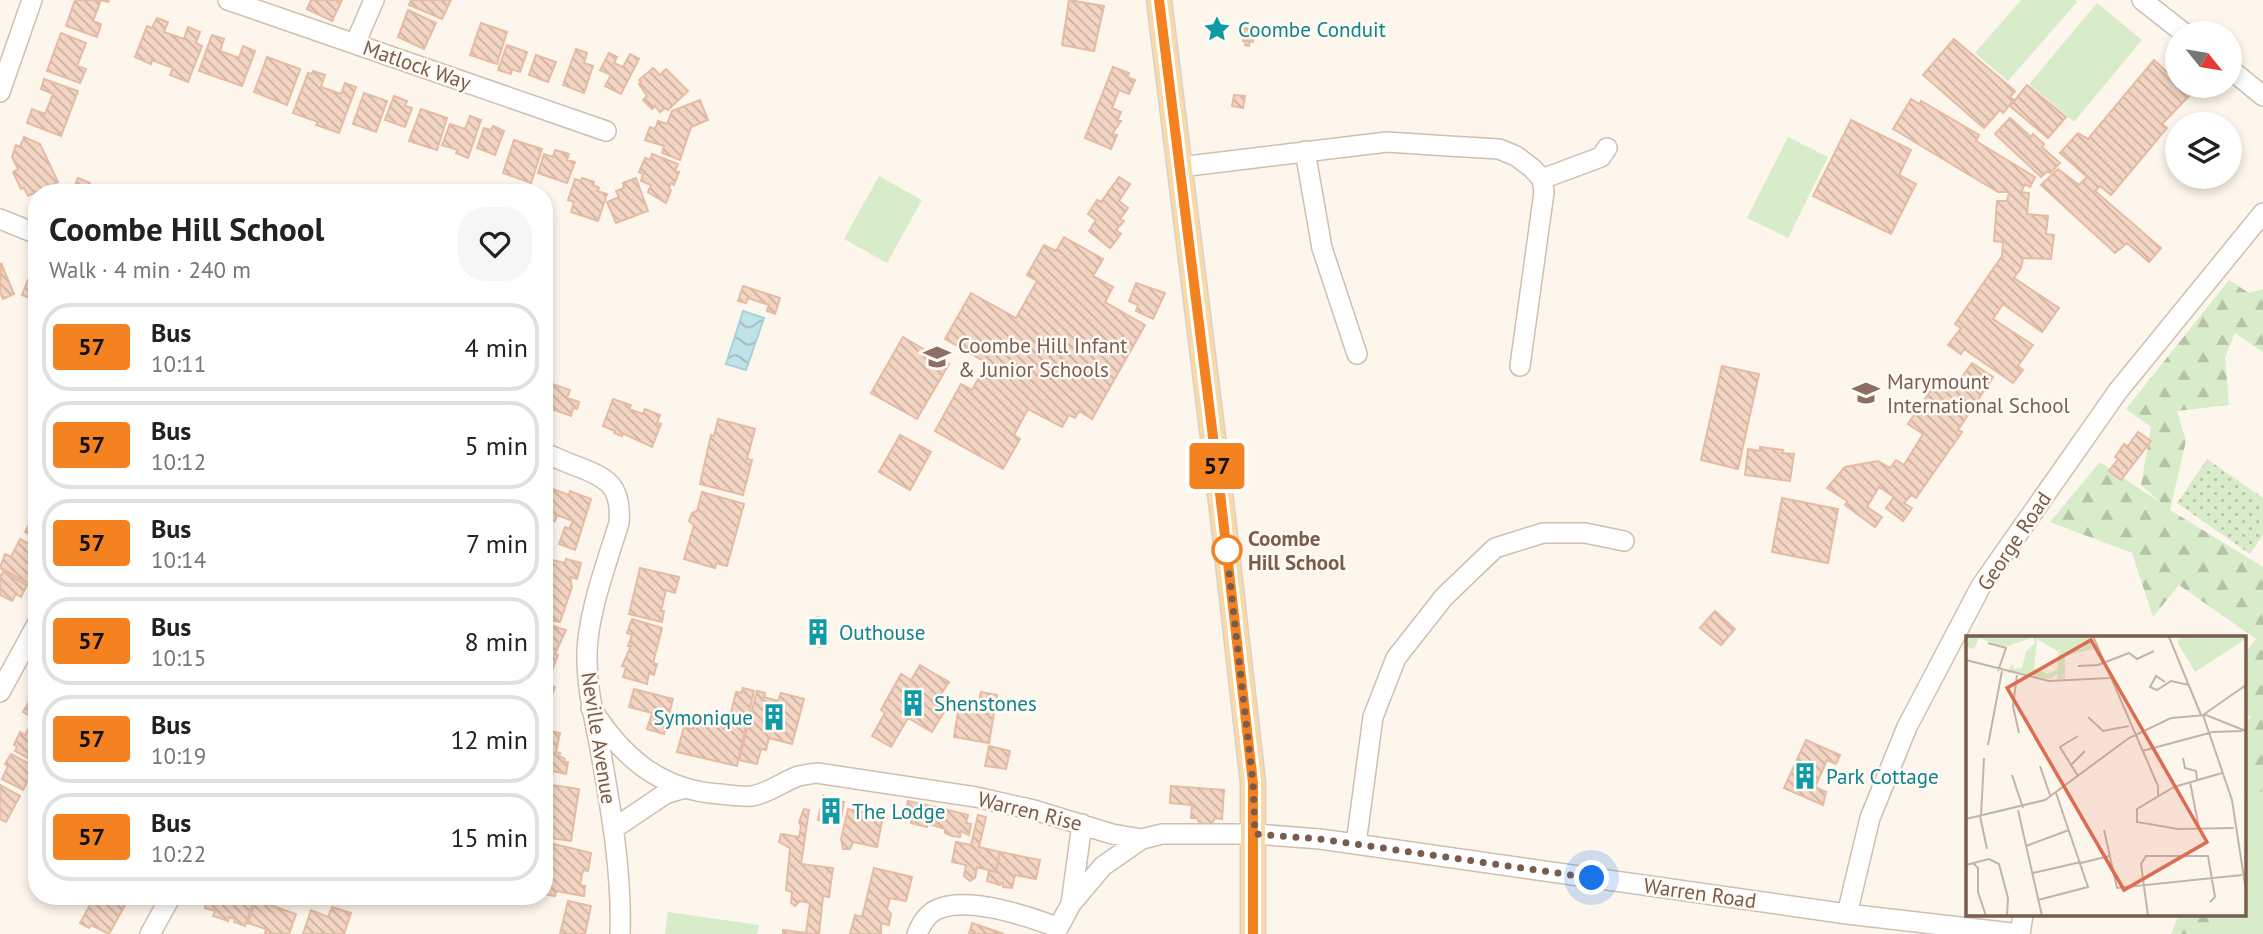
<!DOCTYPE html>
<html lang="en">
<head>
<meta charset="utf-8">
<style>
	:root { --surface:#fff; --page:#f6f6f6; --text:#222; --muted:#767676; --line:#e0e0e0 }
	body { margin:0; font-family:"PT Sans",sans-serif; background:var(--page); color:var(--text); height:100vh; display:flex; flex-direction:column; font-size:26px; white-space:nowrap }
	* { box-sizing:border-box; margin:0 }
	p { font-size:23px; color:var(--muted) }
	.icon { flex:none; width:38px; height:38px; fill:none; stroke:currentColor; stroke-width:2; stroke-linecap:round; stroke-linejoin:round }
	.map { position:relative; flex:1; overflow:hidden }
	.drawer { position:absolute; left:28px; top:184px; width:525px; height:721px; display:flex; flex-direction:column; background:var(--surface); border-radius:28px; box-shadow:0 4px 10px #0003 }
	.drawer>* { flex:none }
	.badge { padding:0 14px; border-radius:5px; font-size:24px; line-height:46px }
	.needle { width:46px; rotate:120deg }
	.buttons { position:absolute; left:2165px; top:21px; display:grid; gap:14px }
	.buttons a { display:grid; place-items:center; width:77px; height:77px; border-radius:50%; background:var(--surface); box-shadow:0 4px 10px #0003; font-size:35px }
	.you { position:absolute; width:35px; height:35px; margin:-18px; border:5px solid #fff; border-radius:50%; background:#1a73e8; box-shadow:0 0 0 10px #1a73e833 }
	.map>.badge { position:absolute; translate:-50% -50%; box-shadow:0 0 0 4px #fff }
	.round { display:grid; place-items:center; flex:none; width:74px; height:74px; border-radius:28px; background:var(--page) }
	.summary { display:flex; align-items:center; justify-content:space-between; height:119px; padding:0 21px }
	h1 { font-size:33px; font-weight:700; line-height:52px }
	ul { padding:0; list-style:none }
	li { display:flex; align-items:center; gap:21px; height:88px; margin:0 14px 10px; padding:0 7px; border:4px solid var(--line); border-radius:28px }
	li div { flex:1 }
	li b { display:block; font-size:26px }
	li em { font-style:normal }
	li .badge { min-width:77px; font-weight:700; text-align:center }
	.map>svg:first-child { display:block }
	.grass { fill:#d8ecc9 }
	.forest { fill:url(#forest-firs) }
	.park { fill:url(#park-dots) }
	.water { fill:url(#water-waves); stroke:#a5d3da; stroke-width:2 }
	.building { fill:url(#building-back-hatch); stroke:#e6bba3; stroke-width:2 }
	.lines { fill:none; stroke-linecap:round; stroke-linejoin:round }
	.minor-casing { stroke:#d1beb0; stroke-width:22 }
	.major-casing { stroke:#dad1cd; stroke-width:27 }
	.minor { stroke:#fff; stroke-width:19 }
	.major { stroke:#fbd9a5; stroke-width:24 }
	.line-casing { stroke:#fff; stroke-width:16 }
	.line { stroke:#f58220; stroke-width:10 }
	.walk { stroke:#7a5c4d; stroke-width:7; stroke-dasharray:0 12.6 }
	.stop-dot { fill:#fff; stroke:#f58220; stroke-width:3.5 }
	.labels { text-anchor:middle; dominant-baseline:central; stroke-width:5; stroke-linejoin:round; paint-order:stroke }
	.culture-label { font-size:21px; fill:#0d838f; stroke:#fffaf3; text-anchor:start }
	.street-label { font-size:21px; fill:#7a5c4d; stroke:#fffaf3 }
	.education-label { font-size:21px; fill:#785e54; stroke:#fffaf3; text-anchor:start }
	.stop-label { font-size:21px; font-weight:bold; fill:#7a5c4d; stroke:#fffaf3; text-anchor:start }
	.inset-road { fill:none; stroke:#c5b3a7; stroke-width:2 }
	.view { fill:#dc6d51; fill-opacity:0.15; stroke:#dc6d51; stroke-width:3.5 }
	.inset-edge { fill:none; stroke:#7a5c4d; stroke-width:3.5 }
</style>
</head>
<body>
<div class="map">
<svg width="2263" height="934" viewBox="0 0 2263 934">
	<defs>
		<pattern id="forest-firs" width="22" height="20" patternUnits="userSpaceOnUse" patternTransform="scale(1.75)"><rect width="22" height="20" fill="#d8ecc9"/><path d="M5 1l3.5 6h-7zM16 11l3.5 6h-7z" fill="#b4c2a5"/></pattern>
		<pattern id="park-dots" width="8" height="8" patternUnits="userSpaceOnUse" patternTransform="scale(1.75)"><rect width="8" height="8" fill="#d8ecc9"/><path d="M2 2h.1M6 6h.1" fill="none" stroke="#b4c2a5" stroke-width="1.8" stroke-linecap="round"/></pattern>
		<pattern id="water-waves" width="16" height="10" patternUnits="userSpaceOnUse" patternTransform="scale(1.75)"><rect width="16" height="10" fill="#bfe3e8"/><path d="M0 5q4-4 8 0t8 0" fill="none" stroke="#a0bbbe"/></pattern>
		<pattern id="building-back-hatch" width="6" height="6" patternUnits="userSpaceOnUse" patternTransform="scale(1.75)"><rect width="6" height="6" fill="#f3d5c3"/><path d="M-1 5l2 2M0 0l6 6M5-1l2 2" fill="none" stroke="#cab0a1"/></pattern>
	</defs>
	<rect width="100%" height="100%" fill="#fdf6ec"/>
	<path class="grass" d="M2021 0H2075L2077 2 2008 81 1975 53Z
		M2097 3 2142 40 2074 122 2029 84Z
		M1788 137 1828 157 1788 238 1747 218Z
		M879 176 922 200 887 263 844 239Z
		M2263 762V934H2201L2190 915H2244V803Z
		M668 912 759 925 757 934H665Z"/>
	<path class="forest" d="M2229 280 2249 293 2263 289V352L2235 333 2225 357 2229 405 2177 411 2186 441 2170 510 2263 567V791L2244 794V720L2251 718 2244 712V654L2256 639 2179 585 2153 617 2132 553 2050 522 2100 462 2165 506 2141 485 2151 427 2126 409Z
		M2244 796 2260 820 2244 862Z
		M2179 915H2215V934H2171Z"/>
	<path class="park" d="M2207 459 2263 498V535L2250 554 2177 503Z"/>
	<path class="water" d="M743 311 764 318 746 370 726 364Z"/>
	<path class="building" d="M75 0H109L108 2 101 0 93 21 101 24 97 37 66 26Z
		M311 0H342L332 21 307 9Z
		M411 0H451L442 19 409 5Z
		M1069 0 1104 6 1094 51 1062 45Z
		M408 10 436 23 424 49 398 37Z
		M157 18 168 22 164 32 184 39 188 27 200 32 196 43 202 46 188 82 170 75 173 68 152 60 151 64 135 57 147 26 152 28Z
		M481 23 507 32 497 64 470 55Z
		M1245 28 1255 29 1253 42 1250 41 1249 46 1245 45 1246 41H1243Z
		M61 33 86 43 77 66 86 69 80 83 47 71Z
		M212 35 224 39 220 51 239 58 243 46 255 51 242 86 199 71Z
		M1954 39 2015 91 2010 97 2014 100 2003 113 2000 110 1984 128 1923 75Z
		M507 45 527 52 520 72 512 69 511 74 498 70Z
		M576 49 587 53 584 63 593 66 584 93 563 85Z
		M609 53 617 57 614 63 623 67 630 54 639 59 621 94 605 86 611 75 600 70Z
		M536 55 556 62 548 82 529 75Z
		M267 57 300 69 287 105 254 92Z
		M2154 60 2177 81V86H2182L2191 94 2162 124 2167 128 2111 195 2100 186 2095 191 2161 248 2149 262 2127 243 2115 253 2041 185 2058 169 2079 185 2087 177 2060 153 2078 133 2088 139Z
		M1113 67 1129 73 1127 77 1135 80 1129 94 1119 90 1112 108 1121 112 1117 121H1121L1112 134 1117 135 1111 149 1085 138Z
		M653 68 660 75 666 69 688 91 668 110 665 108 660 112 655 106 652 109 643 100 647 96 639 84 641 82 639 80Z
		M313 71 325 75 321 87 341 94 345 83 356 87 339 133 316 125 318 122 293 113 308 73 312 74Z
		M44 79 78 91 61 136 27 123 32 109 45 114 53 94 41 89Z
		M2027 85 2066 117 2048 138 2010 106Z
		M364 93 387 101 376 132 353 124Z
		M1234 95 1245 96 1243 108 1232 106Z
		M394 96 407 101 405 106 412 108 405 127 385 120Z
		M1911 99 1920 104 1921 101 1979 135 1976 141 2035 177 2030 187 2025 184 2021 192 2029 193 2027 214 2048 216 2046 234 2054 235 2051 259 2023 258 2021 268 2014 278 2059 308 2042 332 2003 304 1993 319 2033 345 2018 366 2023 370 2013 383 1964 349 1961 354 1948 345 1961 328 1955 324 2002 256 2003 242 1994 241 1997 201H2007L2009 192H1998L1893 129Z
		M700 100 708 120 691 127 680 160 662 153 664 146 645 140 650 127 655 129 658 121 667 124 672 111Z
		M421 109 447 118 437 150 409 141Z
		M470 116 481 120 468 158 456 153 458 150 442 145 450 124 465 129Z
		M2010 118 2031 137 2033 134 2044 144 2042 147 2060 163 2050 173 2048 171 2041 177 1995 134Z
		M1851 120 1911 150 1899 175 1916 184 1891 234 1813 196Z
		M493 126 504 131 495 155 477 148 484 128 491 130Z
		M24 137 40 144 58 182 28 196 24 188 21 189 13 172 18 169 12 157 16 145 20 147Z
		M514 140 542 149 531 183 503 173Z
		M555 150 569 154 567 160 575 162 567 183 538 173 544 154 553 157Z
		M652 154 678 164 675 171 679 172 674 185 671 183 669 189 671 190 666 203 648 192 651 185 641 181 643 174 639 172 645 158 650 160Z
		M1119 177 1130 184 1119 201 1128 208 1120 219 1124 221 1116 230 1121 234 1110 248 1089 231 1096 220 1088 214 1097 200 1101 202Z
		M78 178 90 183 86 192H72Z
		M582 178 594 182 593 185 599 188 597 191 607 194 598 221 571 212 574 202 568 200 575 179 581 181Z
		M636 178 648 211 616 223 607 202 619 197 616 191 624 188 623 183Z
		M1064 237 1103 259 1093 276 1113 287 1105 302 1145 325 1092 419 1079 411 1075 418 1069 415 1062 427 1028 409 1014 435 1020 439 1003 469 935 431 961 384 972 390 987 363 945 339 971 293 1016 318 1037 281 1027 275 1044 245 1056 251Z
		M1 263 14 294 3 299 0 292Z
		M32 270 37 272V301L22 295Z
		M1136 283 1165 293 1153 319 1136 311 1138 305 1129 301Z
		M743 286 780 298 775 314 767 311 769 305 748 298 746 303 738 301Z
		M903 337 949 364 917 419 871 393Z
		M1972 363 1993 377 1958 430 1962 432 1916 498 1911 495 1904 503 1912 508 1903 521 1886 508 1894 497 1879 487 1867 507 1882 517 1875 527 1845 505 1847 501 1827 488 1845 467 1878 461 1890 468 1896 460 1904 465 1923 434 1908 424 1938 380 1953 389Z
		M1722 366 1759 374 1738 469 1701 460Z
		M552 384 570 390 567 398 579 402 577 409 573 408 571 416 544 406V386L550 388Z
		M613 399 631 405 629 409 643 414 645 409 660 415 657 423 661 424 652 447 622 433V436L614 433 615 431 603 426Z
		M718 419 755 429 747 459 752 460 743 495 700 484 711 435 714 436Z
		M2138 432 2151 441 2121 480 2109 471 2118 459 2115 457 2124 444 2128 446Z
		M900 435 931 452 910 490 879 472Z
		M1760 447 1783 450 1782 453 1794 454 1790 481 1745 475 1748 449 1760 451Z
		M547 487 569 495 570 491 591 499 575 550 559 544 565 527 569 529 573 521 557 515 555 521 544 517V496Z
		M702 492 744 504 727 566 716 563 715 568 684 559 694 525 689 521 692 513 697 511Z
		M1782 498 1838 509 1828 563 1772 552Z
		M35 513 37 514V538L25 532Z
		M20 539 37 548V563L32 561 30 566 37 570 30 584 0 568 5 554 11 557Z
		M548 559 565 563 566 559 581 563 577 579 570 577 572 587 560 622 544 619V572Z
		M640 568 679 577 675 593 666 590 661 611H664L662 622 629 614Z
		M3 572 27 585 21 597 16 594 12 601 0 595V577Z
		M1715 611 1735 629 1721 645 1700 628Z
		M817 617 827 619 820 647 810 644Z
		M632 619 662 628 653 663 657 664 654 675 649 673 647 684 623 677 626 667 622 666 631 646H628L632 635 627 633Z
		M544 623 566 630 555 654 558 655 552 670 544 667Z
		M920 665 949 682 941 694 946 697 939 709 944 712 932 732 908 718 891 747 872 736 885 713 881 710 901 674 911 680Z
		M544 684 555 687 546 711 552 713 549 725 544 724Z
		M37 688V720L23 712Z
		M743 688 754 691 737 766 677 752 684 727 693 729 695 722 706 725V722L723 726V729L728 726 736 692 741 693Z
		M634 689 673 699 664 734 647 729 652 713 629 707Z
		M757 691 765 693 764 697 778 701 781 693 804 699 792 744 769 738 766 750 761 749 757 764 739 760Z
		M981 692 997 695 989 743 954 737 960 699 979 701Z
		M29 728 37 732V758L35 762 15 751 17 746 14 745 20 732 25 735Z
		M546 730 560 733 556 752 560 753 559 756 565 759 564 762H568L566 774 553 771 552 775 544 774Z
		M1806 740 1840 755 1836 764 1827 760 1815 787 1826 792 1823 805 1784 788Z
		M989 746 1010 751 1006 769 985 766Z
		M11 754 35 767 23 790 2 779 8 766 5 764Z
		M546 784 579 789 571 841 544 837Z
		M0 785 20 796 6 822 0 819Z
		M1171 786 1224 790 1222 819 1215 818 1210 826 1201 825 1197 818H1191L1192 805 1170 803Z
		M823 796 844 802 840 824 818 820Z
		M908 801 940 808 936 826 928 824 927 827 911 823 912 818 904 816Z
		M940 808 968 815 966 823 971 824 969 835 961 831 960 837 952 836 945 833V829L936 826Z
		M804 809 809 810 801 864 833 868 829 897 823 896 819 934H820H783V930L806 933 810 903 800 901 795 906 791 903 792 892 786 890 790 848 779 842 781 834 799 837 801 826 799 822Z
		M848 809 883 816 877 847 853 842 850 849H843L841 839Z
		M978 815 986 817 979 847 1000 852 996 872 977 867 975 878 970 881 964 876 966 865 952 862 956 842 971 845Z
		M554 844 591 853 588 871 583 870 580 885 585 886 584 896 556 891 555 896 544 894 546 856 551 857Z
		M1000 852 1040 860 1036 879 1015 875 1012 888 1003 887V883H1001L1000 885 987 881 989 870 996 872Z
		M874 868 912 877 906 901 890 898 887 909 891 914 889 925 881 923V934H850L855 915 862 917Z
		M95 896H110L125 905 109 934 91 925 89 928 80 923Z
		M207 896 209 897 255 896 245 926 234 922 235 919 229 917 228 921 213 916 215 911 205 908Z
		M256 900 296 914 289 934H268L265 933 266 929 248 923Z
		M568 901 591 906 585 934H560Z
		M332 907 351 913 344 934H303L311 910 328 917Z
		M972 923 1004 934H969Z"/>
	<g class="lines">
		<defs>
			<path id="minor" d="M228 0 606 131
				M2142 0 2184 33
				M355 44 374 0
				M2230 69 2263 96
				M0 92 32 0
				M1305 151 1322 248 1357 354
				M1180 167 1387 142 1448 146 1499 149 1516 156 1532 168 1542 179 1544 192 1520 366
				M1542 179 1601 157 1607 148
				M0 219 37 234
				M544 453C555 457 565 462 576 466 608 478 622 486 619 523 607 562 586 618 587 658 587 692 596 725 602 759 612 816 622 875 620 934
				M0 692 37 624
				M591 708C622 757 660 790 719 794 730 795 742 797 752 796 769 793 781 783 796 777 802 775 811 774 817 773L976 797 1034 810 1112 834 1142 839 1162 834H1255L1320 839 1847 914 2020 934
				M613 829 665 794 682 789
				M1356 844 1373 717 1396 658 1444 597 1495 548 1543 533H1585L1624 541
				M1071 904 1103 866 1142 839
				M1847 914 1870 818 1907 727 1981 586 2118 391 2263 213
				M150 934 171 896
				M917 934C921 924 928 913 938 909 969 896 1027 916 1057 927
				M1055 934 1071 904 1082 824
				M2020 934 2023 915"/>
			<path id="major" d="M1159 0 1222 510 1253 783V934"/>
		</defs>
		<use href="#minor" class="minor-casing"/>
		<use href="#major" class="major-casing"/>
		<use href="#minor" class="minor"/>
		<use href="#major" class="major"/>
	</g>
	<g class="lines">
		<defs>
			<path id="line" d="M1159 0 1222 510 1253 783V934"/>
		</defs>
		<use href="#line" class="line-casing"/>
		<use href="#line" class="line"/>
		<path class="walk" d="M1227 550 1225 537 1253 783 1255 834 1320 839 1592 878"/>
	</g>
	<defs>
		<symbol id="sight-bare" viewBox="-9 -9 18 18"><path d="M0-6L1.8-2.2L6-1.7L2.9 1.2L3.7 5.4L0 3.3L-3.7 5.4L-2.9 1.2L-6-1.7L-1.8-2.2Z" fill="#0f9aa8" stroke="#fffaf3" stroke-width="2.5" paint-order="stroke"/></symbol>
		<symbol id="school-bare" viewBox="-9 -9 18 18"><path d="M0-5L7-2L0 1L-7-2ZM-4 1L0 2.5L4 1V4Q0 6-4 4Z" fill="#8d6e63" stroke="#fffaf3" stroke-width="2.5" paint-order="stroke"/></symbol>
		<symbol id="building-bare" viewBox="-9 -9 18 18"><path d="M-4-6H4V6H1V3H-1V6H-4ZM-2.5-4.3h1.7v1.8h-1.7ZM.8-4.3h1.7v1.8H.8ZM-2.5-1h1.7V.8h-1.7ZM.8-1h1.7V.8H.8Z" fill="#0f9aa8" stroke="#fffaf3" stroke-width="2.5" paint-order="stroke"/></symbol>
	</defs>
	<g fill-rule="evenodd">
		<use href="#sight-bare" x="1198" y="10" width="38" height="38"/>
		<use href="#school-bare" x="918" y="338" width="38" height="38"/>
		<use href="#school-bare" x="1847" y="374" width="38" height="38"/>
		<use href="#building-bare" x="799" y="613" width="38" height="38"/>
		<use href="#building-bare" x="894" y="684" width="38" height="38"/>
		<use href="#building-bare" x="755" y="698" width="38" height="38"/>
		<use href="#building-bare" x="1786" y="757" width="38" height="38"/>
		<use href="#building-bare" x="812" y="792" width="38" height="38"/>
	</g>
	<circle class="stop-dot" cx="1227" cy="550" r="14"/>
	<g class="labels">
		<g class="culture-label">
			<text x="1238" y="29">Coombe Conduit</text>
			<text x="839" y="632">Outhouse</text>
			<text x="934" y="703">Shenstones</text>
			<text x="753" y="717" text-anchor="end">Symonique</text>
			<text x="1826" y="776">Park Cottage</text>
			<text x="852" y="811">The Lodge</text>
		</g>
		<g class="street-label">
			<text transform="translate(417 65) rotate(19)">Matlock Way</text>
			<text transform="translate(2014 541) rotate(-56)">George Road</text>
			<text transform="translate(599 738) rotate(81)">Neville Avenue</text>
			<text transform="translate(1030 811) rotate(14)">Warren Rise</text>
			<text transform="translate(1700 893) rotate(8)">Warren Road</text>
		</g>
		<g class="education-label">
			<text x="958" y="345">Coombe Hill Infant<tspan x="958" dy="24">&amp; Junior Schools</tspan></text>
			<text x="1887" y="381">Marymount<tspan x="1887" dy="24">International School</tspan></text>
		</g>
		<g class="stop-label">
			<text x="1248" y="538">Coombe<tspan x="1248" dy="24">Hill School</tspan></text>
		</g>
	</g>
	<g transform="translate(1966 636)">
		<rect width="280" height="280" fill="#fdf6ec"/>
		<path d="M0 0H124L128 11 91 14 71 0 39 11 13 2 8 13 0 11ZM217 0H280V3L229 36 211 6Z" fill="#d8ecc9"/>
		<path d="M54 0H88L113 13 129 7 130 12 99 20V44L91 43V38L85 43 68 41 66 36 60 40 41 36 47 28 48 33 56 32 60 16 69 7 67 1 45 8ZM71 3 93 16 91 34 82 38 68 32Z" fill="#d8ecc9" fill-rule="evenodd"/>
		<path class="inset-road" d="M127 0 192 150V161M196 0 203 1 235 79M22 7 40 12 32 35M0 24 83 45 144 42M112 30 132 29 163 17 171 23 188 15M51 39 47 70 53 97M199 46 190 40 184 51 191 54 205 45 223 49M237 79 280 49M237 79 266 164 280 255M122 81 137 95 163 90M22 109 36 35M176 115 247 96 276 95M217 122 219 132 230 135 231 144M74 130 84 159M104 130 119 115M256 137 208 151 171 173V186L212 193 268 192M46 139 57 172M112 140 94 111 112 100M224 146 233 192M52 174 76 280M14 180 21 213M15 180 18 122M0 183 79 164 163 102 205 82 240 79 280 95M138 194 151 252 276 239M60 210 103 194M7 227 12 232V256L20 280M115 227 143 220M0 229 23 223 33 228 42 262 41 280M67 237 115 226M72 264 122 251 90 157M182 280 175 228 180 220H242L249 261 244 266"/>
		<path class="view" d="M125 4 241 206 158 254 41 52Z"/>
		<rect width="280" height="280" class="inset-edge"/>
	</g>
</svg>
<div class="buttons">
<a><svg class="needle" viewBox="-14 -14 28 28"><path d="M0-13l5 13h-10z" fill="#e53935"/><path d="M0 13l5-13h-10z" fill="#767676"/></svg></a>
<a><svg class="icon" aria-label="layers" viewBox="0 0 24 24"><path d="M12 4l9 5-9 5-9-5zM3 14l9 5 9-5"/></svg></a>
</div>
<div class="you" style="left:1592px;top:878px"></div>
<b class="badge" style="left:1217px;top:466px;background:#f58220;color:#111">57</b>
<section class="drawer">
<div class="summary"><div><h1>Coombe Hill School</h1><p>Walk · 4 min · 240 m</p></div><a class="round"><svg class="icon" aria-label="heart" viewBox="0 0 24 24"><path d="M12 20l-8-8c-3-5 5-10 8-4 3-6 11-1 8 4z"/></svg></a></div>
<ul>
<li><span class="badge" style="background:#f58220;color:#111">57</span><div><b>Bus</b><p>10:11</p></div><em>4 min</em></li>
<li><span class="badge" style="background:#f58220;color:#111">57</span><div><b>Bus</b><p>10:12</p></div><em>5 min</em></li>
<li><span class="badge" style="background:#f58220;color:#111">57</span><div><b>Bus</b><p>10:14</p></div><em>7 min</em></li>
<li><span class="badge" style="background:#f58220;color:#111">57</span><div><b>Bus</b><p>10:15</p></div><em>8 min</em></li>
<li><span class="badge" style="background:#f58220;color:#111">57</span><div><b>Bus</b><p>10:19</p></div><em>12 min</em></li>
<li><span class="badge" style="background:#f58220;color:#111">57</span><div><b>Bus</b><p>10:22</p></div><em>15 min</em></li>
</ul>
</section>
</div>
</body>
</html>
